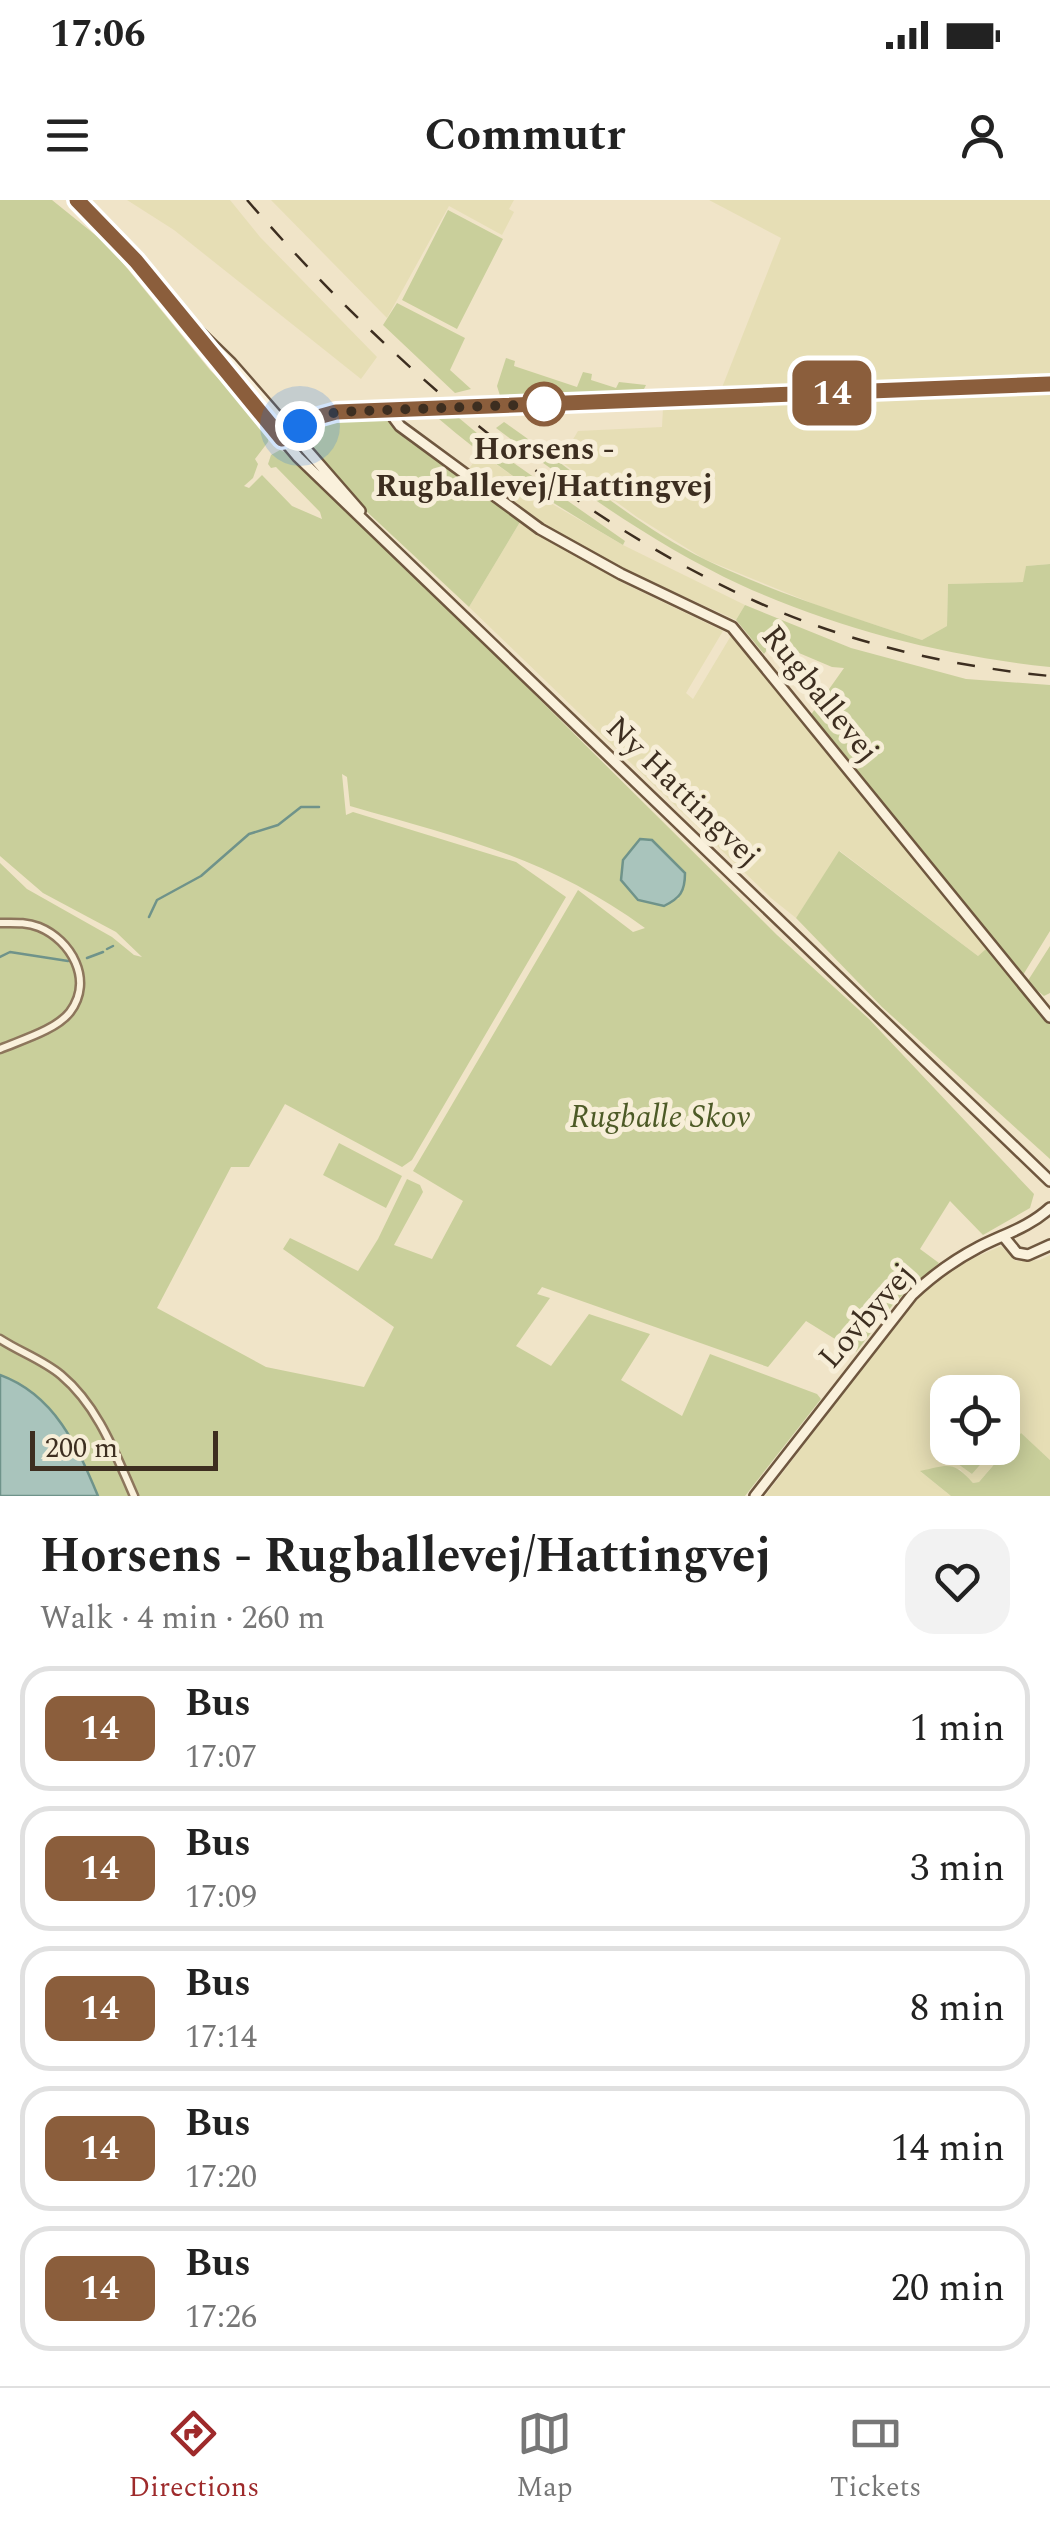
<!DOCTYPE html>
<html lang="en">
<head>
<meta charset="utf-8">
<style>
	:root { --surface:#fff; --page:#f2f2f2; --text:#222; --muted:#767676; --line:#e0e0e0; --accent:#9e2a2b }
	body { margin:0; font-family:Spectral,serif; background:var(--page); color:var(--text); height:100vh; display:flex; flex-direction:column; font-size:38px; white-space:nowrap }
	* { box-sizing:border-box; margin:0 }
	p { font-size:32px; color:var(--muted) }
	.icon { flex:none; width:55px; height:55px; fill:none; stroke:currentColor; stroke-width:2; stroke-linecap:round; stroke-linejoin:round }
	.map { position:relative; height:1296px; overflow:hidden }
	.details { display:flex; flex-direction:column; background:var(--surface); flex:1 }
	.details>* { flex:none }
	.badge { padding:0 20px; border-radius:15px; font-size:35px; line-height:65px }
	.controls { position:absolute; left:930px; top:1175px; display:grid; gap:20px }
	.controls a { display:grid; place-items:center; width:90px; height:90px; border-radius:20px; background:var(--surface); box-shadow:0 5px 25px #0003; font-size:50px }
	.scale { position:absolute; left:30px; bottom:25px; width:188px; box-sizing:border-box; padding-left:10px; border:5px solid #3d2e20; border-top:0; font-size:28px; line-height:35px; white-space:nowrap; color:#3d2e20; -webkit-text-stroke:8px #f7eed8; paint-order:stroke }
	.you { position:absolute; width:50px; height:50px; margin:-25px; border:8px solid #fff; border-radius:50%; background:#1a73e8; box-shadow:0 0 0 15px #1a73e833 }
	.map>.badge { position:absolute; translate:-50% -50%; box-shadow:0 0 0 5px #fff }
	.round { display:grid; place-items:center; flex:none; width:105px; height:105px; border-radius:30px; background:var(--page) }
	.headline { display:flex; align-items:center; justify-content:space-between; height:170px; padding:0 40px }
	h1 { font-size:48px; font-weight:700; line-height:75px }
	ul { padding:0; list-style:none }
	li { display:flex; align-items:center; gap:30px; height:125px; margin:0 20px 15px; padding:0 20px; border:5px solid var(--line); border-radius:30px }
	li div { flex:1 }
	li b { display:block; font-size:38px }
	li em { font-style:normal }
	li .badge { min-width:110px; font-weight:700; text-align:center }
	.status { display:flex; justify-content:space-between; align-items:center; height:70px; padding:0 50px; background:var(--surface); direction:ltr }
	.status svg { height:28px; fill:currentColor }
	header { display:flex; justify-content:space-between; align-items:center; height:130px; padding:0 40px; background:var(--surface); font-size:45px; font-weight:700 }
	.tab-bar { display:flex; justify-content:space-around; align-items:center; height:140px; border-top:2px solid var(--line); background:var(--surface); font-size:28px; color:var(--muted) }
	.tab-bar a { display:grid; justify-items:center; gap:5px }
	.tab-bar .active { color:var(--accent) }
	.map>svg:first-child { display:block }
	.farmland { fill:#e6deb5; fill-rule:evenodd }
	.green { fill:#c9cf9b; fill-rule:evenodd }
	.water { fill:#a9c4bc; stroke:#6f938a; stroke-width:2.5 }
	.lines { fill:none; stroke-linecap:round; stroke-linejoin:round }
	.stream { stroke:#6f938a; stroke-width:2.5 }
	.street-casing { stroke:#8d765c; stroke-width:11 }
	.secondary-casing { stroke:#6f573f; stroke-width:14 }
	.street { stroke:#faf1dc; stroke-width:6 }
	.secondary { stroke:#faf1dc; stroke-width:9 }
	.rail { stroke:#3d2e20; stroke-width:2.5; stroke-dasharray:18 18; stroke-linecap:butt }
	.secondary-bridge-casing { stroke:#6f573f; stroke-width:14; stroke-linecap:butt }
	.secondary-bridge { stroke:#faf1dc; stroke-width:9 }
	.line-casing { stroke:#fff; stroke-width:22 }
	.line { stroke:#8b5e3c; stroke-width:15 }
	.walk { stroke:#3d2e20; stroke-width:10; stroke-dasharray:0 18 }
	.stop-dot { fill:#fff; stroke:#8b5e3c; stroke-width:5 }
	.labels { text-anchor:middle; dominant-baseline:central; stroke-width:10; stroke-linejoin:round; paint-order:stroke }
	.stop-label { font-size:32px; font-weight:bold; fill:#3d2e20; stroke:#f7eed8 }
	.street-label { font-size:32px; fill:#3d2e20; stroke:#f7eed8 }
	.park-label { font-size:32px; font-style:italic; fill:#4d5a26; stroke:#f7eed8 }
</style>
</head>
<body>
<div class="status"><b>17:06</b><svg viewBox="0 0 49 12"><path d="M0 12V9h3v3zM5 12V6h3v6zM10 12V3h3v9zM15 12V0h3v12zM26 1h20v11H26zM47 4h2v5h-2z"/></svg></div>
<header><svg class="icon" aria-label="menu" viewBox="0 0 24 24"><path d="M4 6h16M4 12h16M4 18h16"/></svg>Commutr<svg class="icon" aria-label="person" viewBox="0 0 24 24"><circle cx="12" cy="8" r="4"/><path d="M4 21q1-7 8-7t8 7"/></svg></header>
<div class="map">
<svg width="1050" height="1296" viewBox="0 0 1050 1296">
	<rect width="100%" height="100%" fill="#f0e4c8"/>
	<path class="farmland" d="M127 0H230L260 37 377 157 361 179 174 30Z
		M271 0H514L509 9 514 12 502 35 449 6 387 118Z
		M709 0H1050V177L721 190 781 38Z
		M1050 193V364L1026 366 1024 382 948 384 947 426 922 440 826 409 704 359 637 317 560 261 578 231 662 227 663 208Z
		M480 253 554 305 623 345 745 405 736 420 621 368 552 329 466 273Z
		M520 322 621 382 723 431 686 493 693 499 732 434 987 748 978 756 840 651 796 718 771 698 469 407Z
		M1001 1046 1016 1061 1040 1060 1050 1055V1260L1020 1233 979 1282 973 1283 960 1269 921 1272 951 1296H765L913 1101 953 1067ZM948 1192H1002L1003 1217 1013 1227 1003 1239 1002 1248H995L972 1274 948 1257 944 1250 948 1242Z"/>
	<path class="green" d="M0 0H52L109 46 210 170 270 230 268 242 255 259 258 264 253 278 244 286 249 288 262 275 292 306 322 319 320 312 276 267 271 268 268 264 271 255 280 250 295 257 777 735 869 819 1034 994 1030 1008 983 1035 950 1001 920 1049 939 1063 895 1102 856 1152 806 1121 768 1167 542 1087 537 1094 550 1098 516 1146 551 1166 589 1114 650 1134 621 1180 682 1216 710 1154 817 1194 821 1199 745 1296H98L80 1252 0 1175V663L27 689 112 737 134 755 142 757 116 732 43 693 0 656ZM342 574 347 577 350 606C461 638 549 658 645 728L633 732 578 690 413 971 463 1001 432 1059 394 1045 423 992 420 985 407 979 378 1039 358 1071 290 1038 283 1049 394 1127 364 1187 266 1167 157 1108 231 967H249L285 904 402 967 412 960 566 697 516 662 353 612 346 615ZM623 660 679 698 663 706 638 700 621 680Z
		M448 10 503 39 457 129 402 100Z
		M397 103 465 138 450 170 471 189 455 193 383 125Z
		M506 158 515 161 514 166 577 187 583 172 592 174 591 180 616 188 619 182 646 185 641 195 501 199 497 186Z
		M354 216H387C399 229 405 243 423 249L520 322 469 407 364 309 307 241V234C320 220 336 218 354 216Z
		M459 218 508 259 625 341 623 345C558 307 496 268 439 219Z
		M504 222C570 267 634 325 706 360 775 393 849 416 922 440L947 426 948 384 1023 382 1026 366 1050 364V467C945 456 837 429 741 385 653 344 573 286 496 228Z
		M745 405 851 448 966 479 1050 485V731L1023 775 810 516 844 468 832 467 773 442 764 454 736 420Z
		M839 651 978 756 987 748 1050 823V959L882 807 796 718Z
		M1050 746V793L1044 796 1027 782Z
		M339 943 402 976 386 1008 323 975Z
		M1021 1233 1050 1260V1296H951L920 1271C948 1265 953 1260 973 1283L979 1282Z
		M947 1242 948 1248H995L972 1274 948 1257 944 1250Z"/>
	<path class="water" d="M640 639 652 640 685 673C685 692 680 698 664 706L638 700 621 680 623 660Z
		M0 1175C55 1195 77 1246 98 1296H0Z"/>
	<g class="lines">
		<path class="stream" d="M149 717 157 700 201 676 249 634 278 625 301 607H319
			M107 749 113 746
			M0 757 10 752 68 761
			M87 758 103 752"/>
		<defs>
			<path id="street" d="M0 723C14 723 26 722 39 727 71 740 94 780 70 812 56 830 21 840 0 849
				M0 1139C20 1152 43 1160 61 1175 98 1206 115 1253 134 1296"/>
			<path id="secondary" d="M77 0 136 61 181 119 298 257 1050 981
				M193 126 231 163 360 311
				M489 206 1050 184
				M392 209 394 218 400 226 540 329 621 374 732 427 1050 817
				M288 234C330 202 385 210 435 208
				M1004 1037 1017 1053 1028 1055 1050 1045
				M755 1296 912 1095C932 1076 954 1060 979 1047 1004 1034 1028 1028 1050 1008"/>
		</defs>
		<use href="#street" class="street-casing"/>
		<use href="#secondary" class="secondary-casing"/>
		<use href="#street" class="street"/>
		<use href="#secondary" class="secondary"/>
		<path class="rail" d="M247 0C385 159 563 315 757 402 849 443 949 466 1050 476"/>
		<defs>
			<path id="secondary-bridge" d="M435 208 489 206"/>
		</defs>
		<use href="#secondary-bridge" class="secondary-bridge-casing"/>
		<use href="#secondary-bridge" class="secondary-bridge"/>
	</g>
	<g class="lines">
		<defs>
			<path id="line" d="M77 0 136 61 282 239 311 219 336 212 1050 184"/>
		</defs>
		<use href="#line" class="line-casing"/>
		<use href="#line" class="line"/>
		<path class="walk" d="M300 226 336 212 544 204"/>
	</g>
	<circle class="stop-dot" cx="544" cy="204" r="20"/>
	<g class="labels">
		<g class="stop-label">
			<text x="544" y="249">Horsens -<tspan x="544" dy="37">Rugballevej/Hattingvej</tspan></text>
		</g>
		<g class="street-label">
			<text transform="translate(820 494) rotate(51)">Rugballevej</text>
			<text transform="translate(683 592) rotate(44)">Ny Hattingvej</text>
			<text transform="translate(867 1116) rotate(-49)">Lovbyvej</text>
		</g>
		<g class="park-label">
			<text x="660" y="917">Rugballe Skov</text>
		</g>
	</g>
</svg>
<div class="controls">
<a><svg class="icon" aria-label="locate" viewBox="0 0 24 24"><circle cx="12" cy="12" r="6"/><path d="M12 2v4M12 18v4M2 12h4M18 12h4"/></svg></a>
</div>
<div class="scale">200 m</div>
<div class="you" style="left:300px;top:226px"></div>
<b class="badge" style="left:832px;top:193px;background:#8b5e3c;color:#fff">14</b>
</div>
<section class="details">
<div class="headline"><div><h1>Horsens - Rugballevej/Hattingvej</h1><p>Walk · 4 min · 260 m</p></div><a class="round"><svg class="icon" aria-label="heart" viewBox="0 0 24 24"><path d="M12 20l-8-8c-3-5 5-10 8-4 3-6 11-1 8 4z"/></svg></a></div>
<ul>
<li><span class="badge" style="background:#8b5e3c;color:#fff">14</span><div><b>Bus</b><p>17:07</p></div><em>1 min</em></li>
<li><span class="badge" style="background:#8b5e3c;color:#fff">14</span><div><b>Bus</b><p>17:09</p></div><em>3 min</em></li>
<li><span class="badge" style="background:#8b5e3c;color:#fff">14</span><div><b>Bus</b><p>17:14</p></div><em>8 min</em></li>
<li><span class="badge" style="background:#8b5e3c;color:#fff">14</span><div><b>Bus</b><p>17:20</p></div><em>14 min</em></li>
<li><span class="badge" style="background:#8b5e3c;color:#fff">14</span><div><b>Bus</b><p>17:26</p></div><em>20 min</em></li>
</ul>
</section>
<nav class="tab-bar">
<a class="active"><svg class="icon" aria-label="directions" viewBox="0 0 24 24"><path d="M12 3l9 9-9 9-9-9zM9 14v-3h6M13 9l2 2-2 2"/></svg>Directions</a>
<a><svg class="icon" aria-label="map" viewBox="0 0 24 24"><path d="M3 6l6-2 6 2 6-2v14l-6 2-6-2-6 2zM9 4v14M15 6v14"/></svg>Map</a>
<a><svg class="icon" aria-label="tickets" viewBox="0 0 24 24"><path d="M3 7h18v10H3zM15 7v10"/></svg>Tickets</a>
</nav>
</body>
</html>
